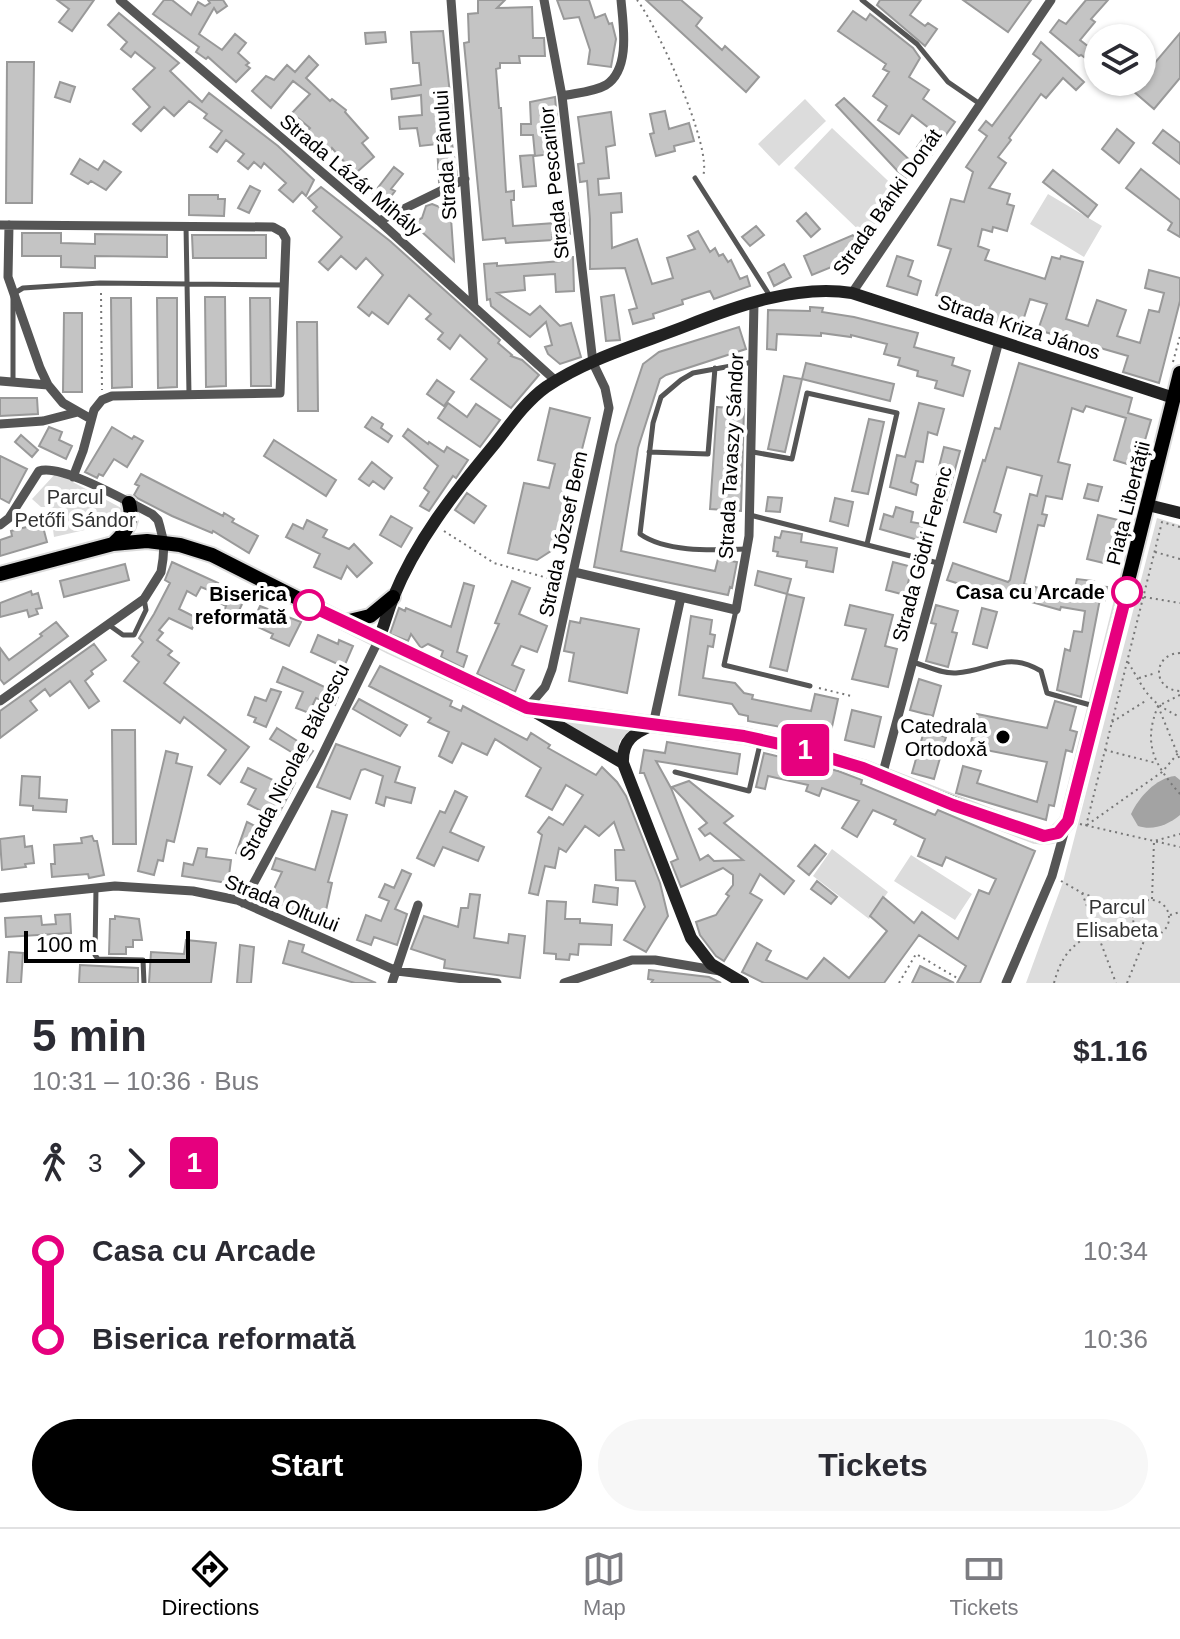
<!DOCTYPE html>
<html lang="en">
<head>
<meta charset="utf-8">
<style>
	:root { --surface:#fff; --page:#f7f7f7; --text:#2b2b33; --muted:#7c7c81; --line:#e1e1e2; --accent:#000 }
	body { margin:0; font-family:Helvetica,sans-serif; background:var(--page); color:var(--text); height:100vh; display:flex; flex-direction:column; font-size:30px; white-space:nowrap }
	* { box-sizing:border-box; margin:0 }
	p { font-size:26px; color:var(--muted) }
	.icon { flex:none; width:44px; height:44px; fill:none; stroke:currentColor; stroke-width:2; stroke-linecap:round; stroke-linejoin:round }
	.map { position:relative; height:983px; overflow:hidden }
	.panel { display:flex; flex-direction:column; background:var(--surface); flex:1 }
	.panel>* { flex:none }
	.badge { padding:0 16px; border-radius:6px; font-size:28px; line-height:52px }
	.buttons { position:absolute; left:1084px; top:24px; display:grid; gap:16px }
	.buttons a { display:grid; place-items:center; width:72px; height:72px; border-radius:50%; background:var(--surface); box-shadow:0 2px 6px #0004; font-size:40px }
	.scale { position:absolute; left:24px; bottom:20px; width:166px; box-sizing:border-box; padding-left:8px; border:4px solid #000; border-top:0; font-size:22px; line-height:28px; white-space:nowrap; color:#000; -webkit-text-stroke:6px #fff; paint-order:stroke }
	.map>.badge { position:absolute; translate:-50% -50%; box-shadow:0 0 0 4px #fff }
	.legs { display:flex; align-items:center; gap:12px; height:88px; padding:0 32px; font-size:26px }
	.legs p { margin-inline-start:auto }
	.overview { display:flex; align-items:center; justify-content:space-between; height:136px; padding:0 32px }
	h1 { font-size:44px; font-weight:700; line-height:60px }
	.cta { display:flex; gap:16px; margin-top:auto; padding:16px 32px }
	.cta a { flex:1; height:92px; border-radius:48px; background:var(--accent); color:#fff; font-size:32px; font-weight:700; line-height:92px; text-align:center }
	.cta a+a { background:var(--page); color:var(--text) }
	ul { padding:0 32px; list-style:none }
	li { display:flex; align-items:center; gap:28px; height:88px; font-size:30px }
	li i { display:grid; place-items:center; width:12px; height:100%; margin:0 10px; background:currentColor }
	li i::after { content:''; width:20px; height:20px; margin:-10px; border:6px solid; border-radius:50%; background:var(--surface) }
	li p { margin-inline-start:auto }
	li:first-child i { background:linear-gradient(#0000 50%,currentColor 0) }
	li:last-child i { background:linear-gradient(currentColor 50%,#0000 0) }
	.tab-bar { display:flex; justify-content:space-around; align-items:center; height:112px; border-top:2px solid var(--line); background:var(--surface); font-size:22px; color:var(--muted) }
	.tab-bar a { display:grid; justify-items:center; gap:4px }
	.tab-bar .on { color:var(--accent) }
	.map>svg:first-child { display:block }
	.green { fill:#dcdcdc }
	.water { fill:#a3a3a3 }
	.building { fill:#c4c4c4; stroke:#999; stroke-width:2 }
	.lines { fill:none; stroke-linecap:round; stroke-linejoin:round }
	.primary-casing { stroke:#dbdbdb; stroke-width:18 }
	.path { stroke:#777; stroke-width:2; stroke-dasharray:2 4; stroke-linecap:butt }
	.lane { stroke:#555; stroke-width:5 }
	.street { stroke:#555; stroke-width:9 }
	.secondary { stroke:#222; stroke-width:12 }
	.primary { stroke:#000; stroke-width:14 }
	.line-1-casing { stroke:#fff; stroke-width:18 }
	.line-1 { stroke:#e6007e; stroke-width:12 }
	.stop-1-dot { fill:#fff; stroke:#e6007e; stroke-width:4 }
	.poi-dot { fill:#000; stroke:#fff; stroke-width:3 }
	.labels { text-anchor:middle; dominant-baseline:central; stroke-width:8; stroke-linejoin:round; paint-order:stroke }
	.street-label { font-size:20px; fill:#000; stroke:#fff }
	.park-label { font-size:20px; fill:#333; stroke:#fff }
	.stop-label { font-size:20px; font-weight:bold; fill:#000; stroke:#fff; text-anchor:end }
	.poi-label { font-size:20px; fill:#000; stroke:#fff; text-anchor:end }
</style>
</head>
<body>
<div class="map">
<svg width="1180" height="983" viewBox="0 0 1180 983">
	<rect width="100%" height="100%" fill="#fff"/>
	<path class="green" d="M805 99 826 121 779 166 758 144Z
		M832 128 902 194 868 239 794 168Z
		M1048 194 1102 226 1084 257 1030 224Z
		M56 473 125 510 120 522 54 537 50 507H41L32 499Z
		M1157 518 1180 525V983H1026L1063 882Z
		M550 717 630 730 620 741 617 755Z
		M832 849 888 892 869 919 813 876Z
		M911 855 972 894 955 920 894 881Z"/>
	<path class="water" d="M1175 776 1180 780V815C1168 825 1153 831 1138 826L1131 814C1139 797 1156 778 1175 776Z"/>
	<path class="building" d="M57 0H94L72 31 59 22 69 9Z
		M164 0H172L191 15 198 2 205 6 210 3 208 0H223L227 6 217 13 214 8 199 34 222 50 235 34 246 43 238 53 249 63 246 65 250 68 236 82 208 57 206 59 196 52 199 47 153 14Z
		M478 0H505L497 8 532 7 533 38H544L545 56H519L520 63H500V68L496 69 499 108H501L506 192 514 191V200H511L513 226 555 223 554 214 568 213 570 234 552 235 553 240 506 243 505 238 483 240 464 43 469 42 468 14 478 13Z
		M557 0H589L595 18 605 14 609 24 612 23 616 39 611 67 588 64 590 50 579 17 564 19Z
		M646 0H681L702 18 696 26 722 50 725 46 759 77 746 92Z
		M880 0H921L910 15 925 26 928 23 937 29 925 46 877 5Z
		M963 0H1031L1008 32Z
		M1086 0H1108L1091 19 1095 22 1080 40 1098 54V67L1081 55 1079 56 1050 32 1059 20 1066 24Z
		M853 11 866 20 870 14 913 48 920 58 909 77 929 90 923 99 955 122 930 157 917 147 930 129 912 115 899 134 878 120 887 106 873 96 889 72 883 69 886 64 838 31Z
		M119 13 179 63 170 71 202 102 209 93 278 146 314 180 306 196 302 192 293 202 279 190 286 183 264 163 261 168 254 162 248 169 238 161 244 154 226 140 217 152 210 147 222 131 204 118 207 114 189 101 174 116 164 107 141 131 133 124 150 107 133 89 155 68 135 52 131 57 121 49 127 42 108 25Z
		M443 31 452 112H447L457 175 439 182 437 144 420 146 417 128 400 129 399 117 422 115 421 95 392 99 391 89 421 85 419 63H413L411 32Z
		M385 32 386 42 366 44 365 33Z
		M1180 33V78L1154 109 1132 90 1138 82H1142V78Z
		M1041 42 1084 82 1076 90 1063 78 1046 98 1041 94 1009 138 1011 140 998 157 1006 163 989 188 1010 194 1007 204 1014 206 1007 231 993 227 992 232 982 229 978 246 989 250 985 260 1045 279 1052 257 1060 259 1061 256 1083 262 1066 319 1088 326 1097 300 1126 310 1117 336 1140 343 1149 310 1159 312 1164 293 1145 288 1149 270 1180 278V301L1159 383 1123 372 1128 356 1038 330 1047 304 1030 299 1019 333 979 320 982 310 936 295 951 249 938 245 951 199 964 202 973 172 966 167 987 136 979 130 986 121 992 126 1041 60 1033 54Z
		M309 56 318 65 306 78 330 101 332 99 346 110 345 112 368 138 362 143 374 157 349 179 341 170 347 165 332 148 327 158 314 151 315 149 301 138 310 128 292 113 310 94 293 81 271 108 252 91 266 76 274 80 287 65 295 72Z
		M7 62H34L32 203H6Z
		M60 82 75 87 70 102 55 97Z
		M555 97 560 153 535 156 533 135H521V124H531L530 102Z
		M844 98 917 167 905 179 836 105Z
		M665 111 669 129 689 123 694 141 674 146 675 151 656 156 650 134 654 133 650 114Z
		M611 112 615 145 606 147 609 178 598 179 599 195 621 193 622 212 611 213 612 248 637 239 652 284 673 278 667 258 695 249 688 236 698 231 710 252 715 248 719 256 723 254 728 262 731 260 740 279 747 276 750 286 714 299 710 291 682 300 683 304 653 314 654 318 633 324 629 310 637 308 625 268 590 269V219L587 181 580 182 578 164 584 163 578 117Z
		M1117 129 1134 143 1119 163 1102 149Z
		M1163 130 1180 143V164L1153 143Z
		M533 155 536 186 523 187 520 156Z
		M80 159 98 170 104 161 121 172 106 190 91 181 88 184 71 174Z
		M394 167 403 174 391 189 395 191 386 203 373 194Z
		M1141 169 1180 200V237L1168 230 1172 223 1126 188Z
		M1053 170 1097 205 1088 217 1043 182Z
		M250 186 260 191 249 213 238 208Z
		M321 187 390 241 500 340 498 343 512 355 511 356 522 360 539 375 511 408 471 379 487 359 460 335 450 349 438 339 443 333 426 319 431 314 409 295 388 324 372 312 369 316 358 307 383 275 366 258 356 269 341 256 328 270 319 262 342 237 313 211 317 207 308 198Z
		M189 195H218V199H225L224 216 189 215Z
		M432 204 442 208 450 204 454 261 412 223 422 218 426 206Z
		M806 213 820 229 811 237 797 221Z
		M756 226 764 235 750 246 742 237Z
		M22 233H61V243L95 244V234L167 235V257L95 256V268L61 267V256H22Z
		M192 235H266V258H193Z
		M853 235 861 255 812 275 804 256Z
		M897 256 913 261 908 276 921 281 917 295 887 286Z
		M573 257 574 291 556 292 555 274 524 276 525 290 497 293 530 315 540 306 560 326 571 323 581 357 560 364 548 354 545 347 552 345 546 322 530 337 491 306 490 299 487 300 484 264 497 263V266L561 261 560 258Z
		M784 264 791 277 774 286 768 273Z
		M614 295 620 340 606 341 601 297Z
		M205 297H225L226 386 206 387Z
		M111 298H131L132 387 112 388Z
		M157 298H177V387L158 388Z
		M250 298H270L271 386H251Z
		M810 307 823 308 822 312 854 317 918 333 914 347 954 358 952 365 970 371 963 396 935 388 937 381 917 376 918 371 898 365 900 358 884 354 887 344 851 335V337L821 333V336L777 334 776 350 767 349 768 310 810 311Z
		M64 313H82V392H63Z
		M297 322H317L318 411H298Z
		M739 327 746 349 666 375 660 379 638 448 621 551 715 571 718 559 737 562 732 588 730 587 728 595 594 567 616 445 643 364 659 352Z
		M806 363 894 384 890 401 802 379Z
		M1019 363 1132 398 1128 413 1151 420 1137 467 1114 460 1126 418 1086 406 1083 412 1072 408 1058 462 1070 465 1062 499 1046 496 1042 514 1047 515 1044 526 1038 525 1024 584 1073 597 1077 579 1094 581 1093 586 1107 587 1105 600 1100 599 1081 697 1057 690 1065 649 1070 651 1074 631 1082 632 1085 611 1061 607 1060 610 992 591 991 594 947 580 953 563 1008 582 1010 580 1030 494 1037 496 1042 476 1007 467 994 512 1001 515 996 532 964 522 983 460 985 461 995 428 1000 429Z
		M784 376 802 379 785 452 768 449Z
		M437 380 454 392 444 406 427 394Z
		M0 398H37L38 414 0 416Z
		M448 403 467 417 476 404 500 420 480 447 438 418Z
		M919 403 944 409 937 435 928 432 923 462 916 461 911 482 918 485 916 495 890 487 897 455 905 457Z
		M717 407 744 409 741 511 710 509Z
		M550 408 590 418 557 547 537 560 508 553 524 483 549 488 555 464 538 460Z
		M372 417 383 424 381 428 392 436 388 442 365 427Z
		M869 419 884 422 868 494 852 491Z
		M49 427 62 432 59 440 72 446 66 459 39 446Z
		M112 427 132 439 134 436 143 441 127 467 114 459 103 476 99 474 97 478 85 472Z
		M408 429 428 444 429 442 444 452 447 447 468 460 456 478 453 476 429 511 420 506 429 492 424 488 438 466 403 436Z
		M21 435 38 450 32 457 15 442Z
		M274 440 336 480 326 496 264 456Z
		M944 447 960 451 945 506 930 502Z
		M0 456 27 469 9 503 0 498Z
		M372 462 392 478 384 489 373 481 369 486 359 479Z
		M141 474 223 516 224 513 234 519 232 522 258 536 249 553 213 531 212 533 172 516 137 498 134 495 139 486 135 484Z
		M1088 484 1102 487 1098 501 1084 498Z
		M467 493 486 506 474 523 455 510Z
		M768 497 782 498 780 512 766 511Z
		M835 498 853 502 848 526 830 521Z
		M896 507 913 512 911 522 923 524 918 540 880 529 884 514 893 517Z
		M1098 515 1126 522 1116 566 1087 559Z
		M391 516 412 528 401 547 380 535Z
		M307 520 327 530 323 537 349 549 354 544 372 563 357 577 347 566 341 579 314 567 320 554 286 537 293 524 303 529Z
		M42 523 47 542 0 556V540L12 536 11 531Z
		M782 531 802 534 801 542 837 548 833 572 806 567 807 561 777 556 778 552 773 551 775 537 780 538Z
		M172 562 218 583 213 592 201 587 196 596 187 591 179 609 197 618 192 629 169 618 159 630 163 633 157 640 172 651 168 655 179 663 164 683 249 747 220 784 208 775 226 750 184 717 180 723 124 681 139 662 132 656 143 642 139 638 154 614 170 583 165 580Z
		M893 562 912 567 905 595 886 590Z
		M125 564 129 580 64 597 60 581Z
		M758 571 791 579 787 594 755 585Z
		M512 581 530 588 519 614 547 626 537 652 521 646 512 665 524 670 515 692 477 674 499 624 495 623Z
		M464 583 474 586 457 652 467 656 463 668 441 657 443 651 428 644 421 648 411 634 408 641 390 634 399 608 405 611 406 608 451 627Z
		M223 589 244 600 236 617 224 611 226 606 217 602Z
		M31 591 32 595 38 593 42 608 36 609 38 614 29 617 27 610 0 617V603Z
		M787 594 804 598 787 671 770 667Z
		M850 605 893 615 885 646 897 649 888 687 852 679 866 629 845 625Z
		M936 605 958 611 952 632 957 633 948 667 926 661 936 624 931 623Z
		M260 606 301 622 289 646 271 638 273 634 256 626 260 619 255 617Z
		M982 608 997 612 987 648 973 644Z
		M691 616 712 620 710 634 715 635 713 647 708 646 703 678 735 683 744 693 753 695 752 699 811 711 815 694 838 699 830 736 748 721V716L739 714 732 704 679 695Z
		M581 618 639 629 627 693 569 681 574 653 564 651 570 621 580 623Z
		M56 622 68 636 4 684 0 679V648L9 660 42 636 40 634Z
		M318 635 338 644 339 640 353 646 344 667 311 652Z
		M94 644 106 660 91 671 93 674 85 681 99 701 89 708 70 681 50 696 45 689 30 701 37 710 0 738V711Z
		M380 666 452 701 450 706 461 711 463 706 527 740 531 733 550 745 548 748 596 775 602 767 617 782 626 796 660 883 668 916 646 952 624 940 645 907 635 881 616 880 615 850H624L614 822 599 836 585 826 566 852 559 848 555 868 545 866 538 895 529 893 542 835 538 832 549 817 563 825 583 795 566 785 552 810 526 796 541 768 495 739 487 755 462 743 452 763 439 756 449 732 428 722 431 718 369 686Z
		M283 667 339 694 335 705 316 698 309 713 296 708 303 692 277 682Z
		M919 679 941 686 933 716 910 710Z
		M271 689 281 692 266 727 254 722 256 718 248 715 255 697 266 701Z
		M359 699 407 725 400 736 353 709Z
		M1055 701 1076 707 1070 730 1077 732 1072 752 1066 750 1054 806 1049 805 1046 820 956 793 963 766 981 771 977 783 1037 802 1047 762 970 747 977 714 1047 728Z
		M852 710 881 717 874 747 845 740Z
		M277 728 313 751 306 761 270 739Z
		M112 730H135L136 844H113Z
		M924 731 946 737 934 779 912 773Z
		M667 742 740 754 737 774 656 761 671 788 700 860 708 855 714 861 743 860 710 833 705 836 699 829 707 823 672 787 689 781 733 816 724 823 794 881 784 894 760 874 750 893 762 900 724 961 716 956 700 935 696 922 716 915 729 896 726 894 733 885V875L723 868 681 887 671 862 678 859 644 773H640L644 750 665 753Z
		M336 744 400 767 395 782 415 788 411 803 386 797 384 806 376 803 383 776 365 769 361 770 350 799 317 787Z
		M166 751 178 754 176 763 192 767 174 842 167 840 163 861 158 860 154 875 138 871Z
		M764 753 838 771 862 780 861 784 935 815 938 810 1035 851 980 983H957L966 966 919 935 884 983H764L742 972 757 943 771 951 766 960 807 979 824 958 849 978 887 931 870 916 883 897 914 923 922 912 958 939 979 890 989 894 996 879 946 857 942 866 918 856 925 839 894 824 896 820 873 810 857 837 842 828 859 801 822 788 819 796 806 791 808 785 768 776 765 789 756 787Z
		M248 768 283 785 286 779 295 783 276 819 248 804 256 789 241 782Z
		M22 776 40 777 39 798 67 800 66 812 33 810V806L20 805Z
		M455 791 467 797 450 832 484 847 478 861 443 847 434 866 417 858 440 811 445 813Z
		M332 811 347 815 328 882 332 883 325 915 315 913 312 924 297 919 299 913 269 900 282 872 272 869 276 858 315 870Z
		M247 822 263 830 256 846 260 848 253 862 236 853Z
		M24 836 25 847 32 846 34 863 25 864 26 867 2 870 0 839Z
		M92 836 94 841H97L104 875 89 878 88 874 52 877 51 864H55L54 845 82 843 81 838Z
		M815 845 826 854 809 875 798 866Z
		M198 848 207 849 206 857 231 860 228 883 182 876 184 863 193 865Z
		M402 870 411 874 395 909 407 914 397 945 374 937 371 945 357 940 366 915 381 921 389 901 379 897 385 884 394 888Z
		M817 881 837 897 831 904 811 889Z
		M595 885 618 888 617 905 593 902Z
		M470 894 480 895 474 938 508 943 509 934 525 936 520 978 444 968 445 960 411 949 424 916 458 927 461 908H468Z
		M547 901 566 902 565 919H580V923L612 925 611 945 579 944 578 955 570 954 569 960 556 959V954L544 953Z
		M70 914 71 933 6 937 5 918 41 916 42 925 56 924 55 915Z
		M115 916 139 919 142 940H133V947H126V954H109L110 919H115Z
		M186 940 216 943 211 983H149L151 952 184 954Z
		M289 941 304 945 302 952 376 983H355L283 963Z
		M240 945 254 947 251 983H237Z
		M9 952 23 953 21 983H7Z
		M80 965 138 968V983H79Z
		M920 966 954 983H912Z
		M649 970 709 977 721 983H651L653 980 648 979Z"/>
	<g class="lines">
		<defs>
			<path id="primary" d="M113 544C127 531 134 521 129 503
				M0 574 113 544 147 541 180 545 212 555 390 645 527 708 744 736 793 747 863 768 1036 835C1052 838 1058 834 1068 821L1180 373
				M345 622 370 616 393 597"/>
		</defs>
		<use href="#primary" class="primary-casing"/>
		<path class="path" d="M637 0C657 25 713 148 703 176
			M101 293 102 390
			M1173 362 1180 336
			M444 531 494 563 562 582
			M1155 552 1180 559
			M1144 597 1180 603
			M1180 653C1152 654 1152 690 1180 691
			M1128 662C1146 692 1147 701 1180 717
			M1139 678 1156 673
			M819 688 851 696
			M1180 695 1158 706C1142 745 1155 765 1180 794
			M1158 706 1180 760
			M1112 722 1147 700
			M1105 750 1156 763
			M1080 824 1180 847
			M1087 825 1162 772 1180 751
			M1086 826 1162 522 1180 527
			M1061 881 1082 893 1133 911
			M1082 893 1116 983
			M1152 899 1154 841 1180 834
			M1133 918a18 18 0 1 1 36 0a18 18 0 1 1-36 0Z
			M1170 915 1180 912
			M899 983 916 954 959 979
			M1054 983C1061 957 1071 944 1095 933
			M1127 983 1146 936"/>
		<path class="lane" d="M862 0 917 44 948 82 980 104
			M695 178 770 296
			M186 226 189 394
			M13 382V294L23 288 100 283 285 285
			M649 452 708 454 715 368
			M753 452 792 459 807 393 897 413 867 544
			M750 515 938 563
			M746 549C714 550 667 553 640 534L653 423 661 397 681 380 693 373 753 362
			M736 610 724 665 810 686
			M109 625 123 635H134L146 610 144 599
			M913 662C926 666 942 674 956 673 991 671 1006 650 1041 671L1047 693 1094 706
			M675 772 749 791 761 740
			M96 887 95 955 98 959 143 960 144 983"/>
		<path class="street" d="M120 0 379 221 556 381
			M451 0 474 307
			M562 96C576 93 594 92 606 85 631 69 623 24 621 0
			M379 221 465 179
			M0 225 273 227 282 232 286 239 280 393 112 396 102 400 94 410 83 451 73 477
			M9 225 8 277 40 368 48 385 63 403 91 419
			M852 293 1051 0
			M0 381 48 385
			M0 424 43 421 78 412
			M0 525 9 518 39 471C61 463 130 503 152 514L158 520 160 527 164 543 163 559 161 572 144 599 0 701
			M574 572 681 597 653 725
			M681 597 736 610 749 536 754 303
			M527 708 545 687 552 669 609 408 605 388 593 363 562 96 544 0
			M882 776 999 341
			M0 898 115 886 193 891 237 900 397 971 497 983
			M243 903 319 762 379 639
			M392 983 418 905
			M564 983 632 960H655L720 971
			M1006 983 1052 876 1066 826"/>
		<path class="secondary" d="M1148 505 1180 513
			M379 639C384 625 388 611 393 598 416 541 454 493 493 446 509 426 525 402 546 387 587 359 640 344 686 326 736 306 798 284 852 293L1174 398
			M530 709 623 763 691 938 711 964 743 983
			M623 763C622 740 634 733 653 725"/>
		<use href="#primary" class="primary"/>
	</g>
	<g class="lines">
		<defs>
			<path id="line-1" d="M309 605 527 708 744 736 793 747 863 768 953 805 1044 836 1058 833 1068 821 1127 592"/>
		</defs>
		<use href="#line-1" class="line-1-casing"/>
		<use href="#line-1" class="line-1"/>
	</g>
	<g class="stop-1-dot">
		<circle cx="1127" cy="592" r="14"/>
		<circle cx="309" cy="605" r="14"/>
	</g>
	<circle class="poi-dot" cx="1003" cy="737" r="8"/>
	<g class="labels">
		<g class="street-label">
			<text transform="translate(445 155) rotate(-94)">Strada Fânului</text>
			<text transform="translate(351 175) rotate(40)">Strada Lázár Mihály</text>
			<text transform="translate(554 183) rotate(-96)">Strada Pescarilor</text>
			<text transform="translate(887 202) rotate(-55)">Strada Bánki Donát</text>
			<text transform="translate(1019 327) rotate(18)">Strada Kriza János</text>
			<text transform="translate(731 456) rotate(-87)">Strada Tavaszy Sándor</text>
			<text transform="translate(1128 503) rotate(-76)">Piața Libertății</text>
			<text transform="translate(563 534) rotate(-78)">Strada József Bem</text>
			<text transform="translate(922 554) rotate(-75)">Strada Gödri Ferenc</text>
			<text transform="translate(294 762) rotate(-63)">Strada Nicolae Bălcescu</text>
			<text transform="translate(282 903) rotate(22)">Strada Oltului</text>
		</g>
		<g class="park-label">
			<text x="75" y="497">Parcul<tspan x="75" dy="23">Petőfi Sándor</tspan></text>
			<text x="1117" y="907">Parcul<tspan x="1117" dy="23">Elisabeta</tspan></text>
		</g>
		<g class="stop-label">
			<text x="1105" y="592">Casa cu Arcade</text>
			<text x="287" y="594">Biserica<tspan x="287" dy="23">reformată</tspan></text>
		</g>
		<g class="poi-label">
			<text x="987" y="726">Catedrala<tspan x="987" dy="23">Ortodoxă</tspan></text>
		</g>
	</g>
</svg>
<div class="buttons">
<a><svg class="icon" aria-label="layers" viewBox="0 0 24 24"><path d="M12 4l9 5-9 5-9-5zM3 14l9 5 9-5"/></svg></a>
</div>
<div class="scale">100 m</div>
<b class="badge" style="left:805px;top:750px;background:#e6007e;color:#fff">1</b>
</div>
<section class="panel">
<div class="overview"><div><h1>5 min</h1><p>10:31 – 10:36 · Bus</p></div><b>$1.16</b></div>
<div class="legs"><svg class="icon" aria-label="walk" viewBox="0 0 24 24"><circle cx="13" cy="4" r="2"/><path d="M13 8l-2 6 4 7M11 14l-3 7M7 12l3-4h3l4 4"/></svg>3<svg class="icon" aria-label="forward" viewBox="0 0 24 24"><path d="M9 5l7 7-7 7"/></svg><b class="badge" style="background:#e6007e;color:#fff">1</b></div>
<ul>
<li><i style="color:#e6007e"></i><b>Casa cu Arcade</b><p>10:34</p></li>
<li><i style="color:#e6007e"></i><b>Biserica reformată</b><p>10:36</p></li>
</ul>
<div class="cta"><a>Start</a><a>Tickets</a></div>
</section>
<nav class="tab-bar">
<a class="on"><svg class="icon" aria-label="directions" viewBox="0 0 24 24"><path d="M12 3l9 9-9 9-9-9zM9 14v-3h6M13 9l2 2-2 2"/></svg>Directions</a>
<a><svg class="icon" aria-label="map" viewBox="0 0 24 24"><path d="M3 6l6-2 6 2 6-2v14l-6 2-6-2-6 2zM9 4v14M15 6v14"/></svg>Map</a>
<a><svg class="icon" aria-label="tickets" viewBox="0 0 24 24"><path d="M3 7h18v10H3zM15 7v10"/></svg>Tickets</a>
</nav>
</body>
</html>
